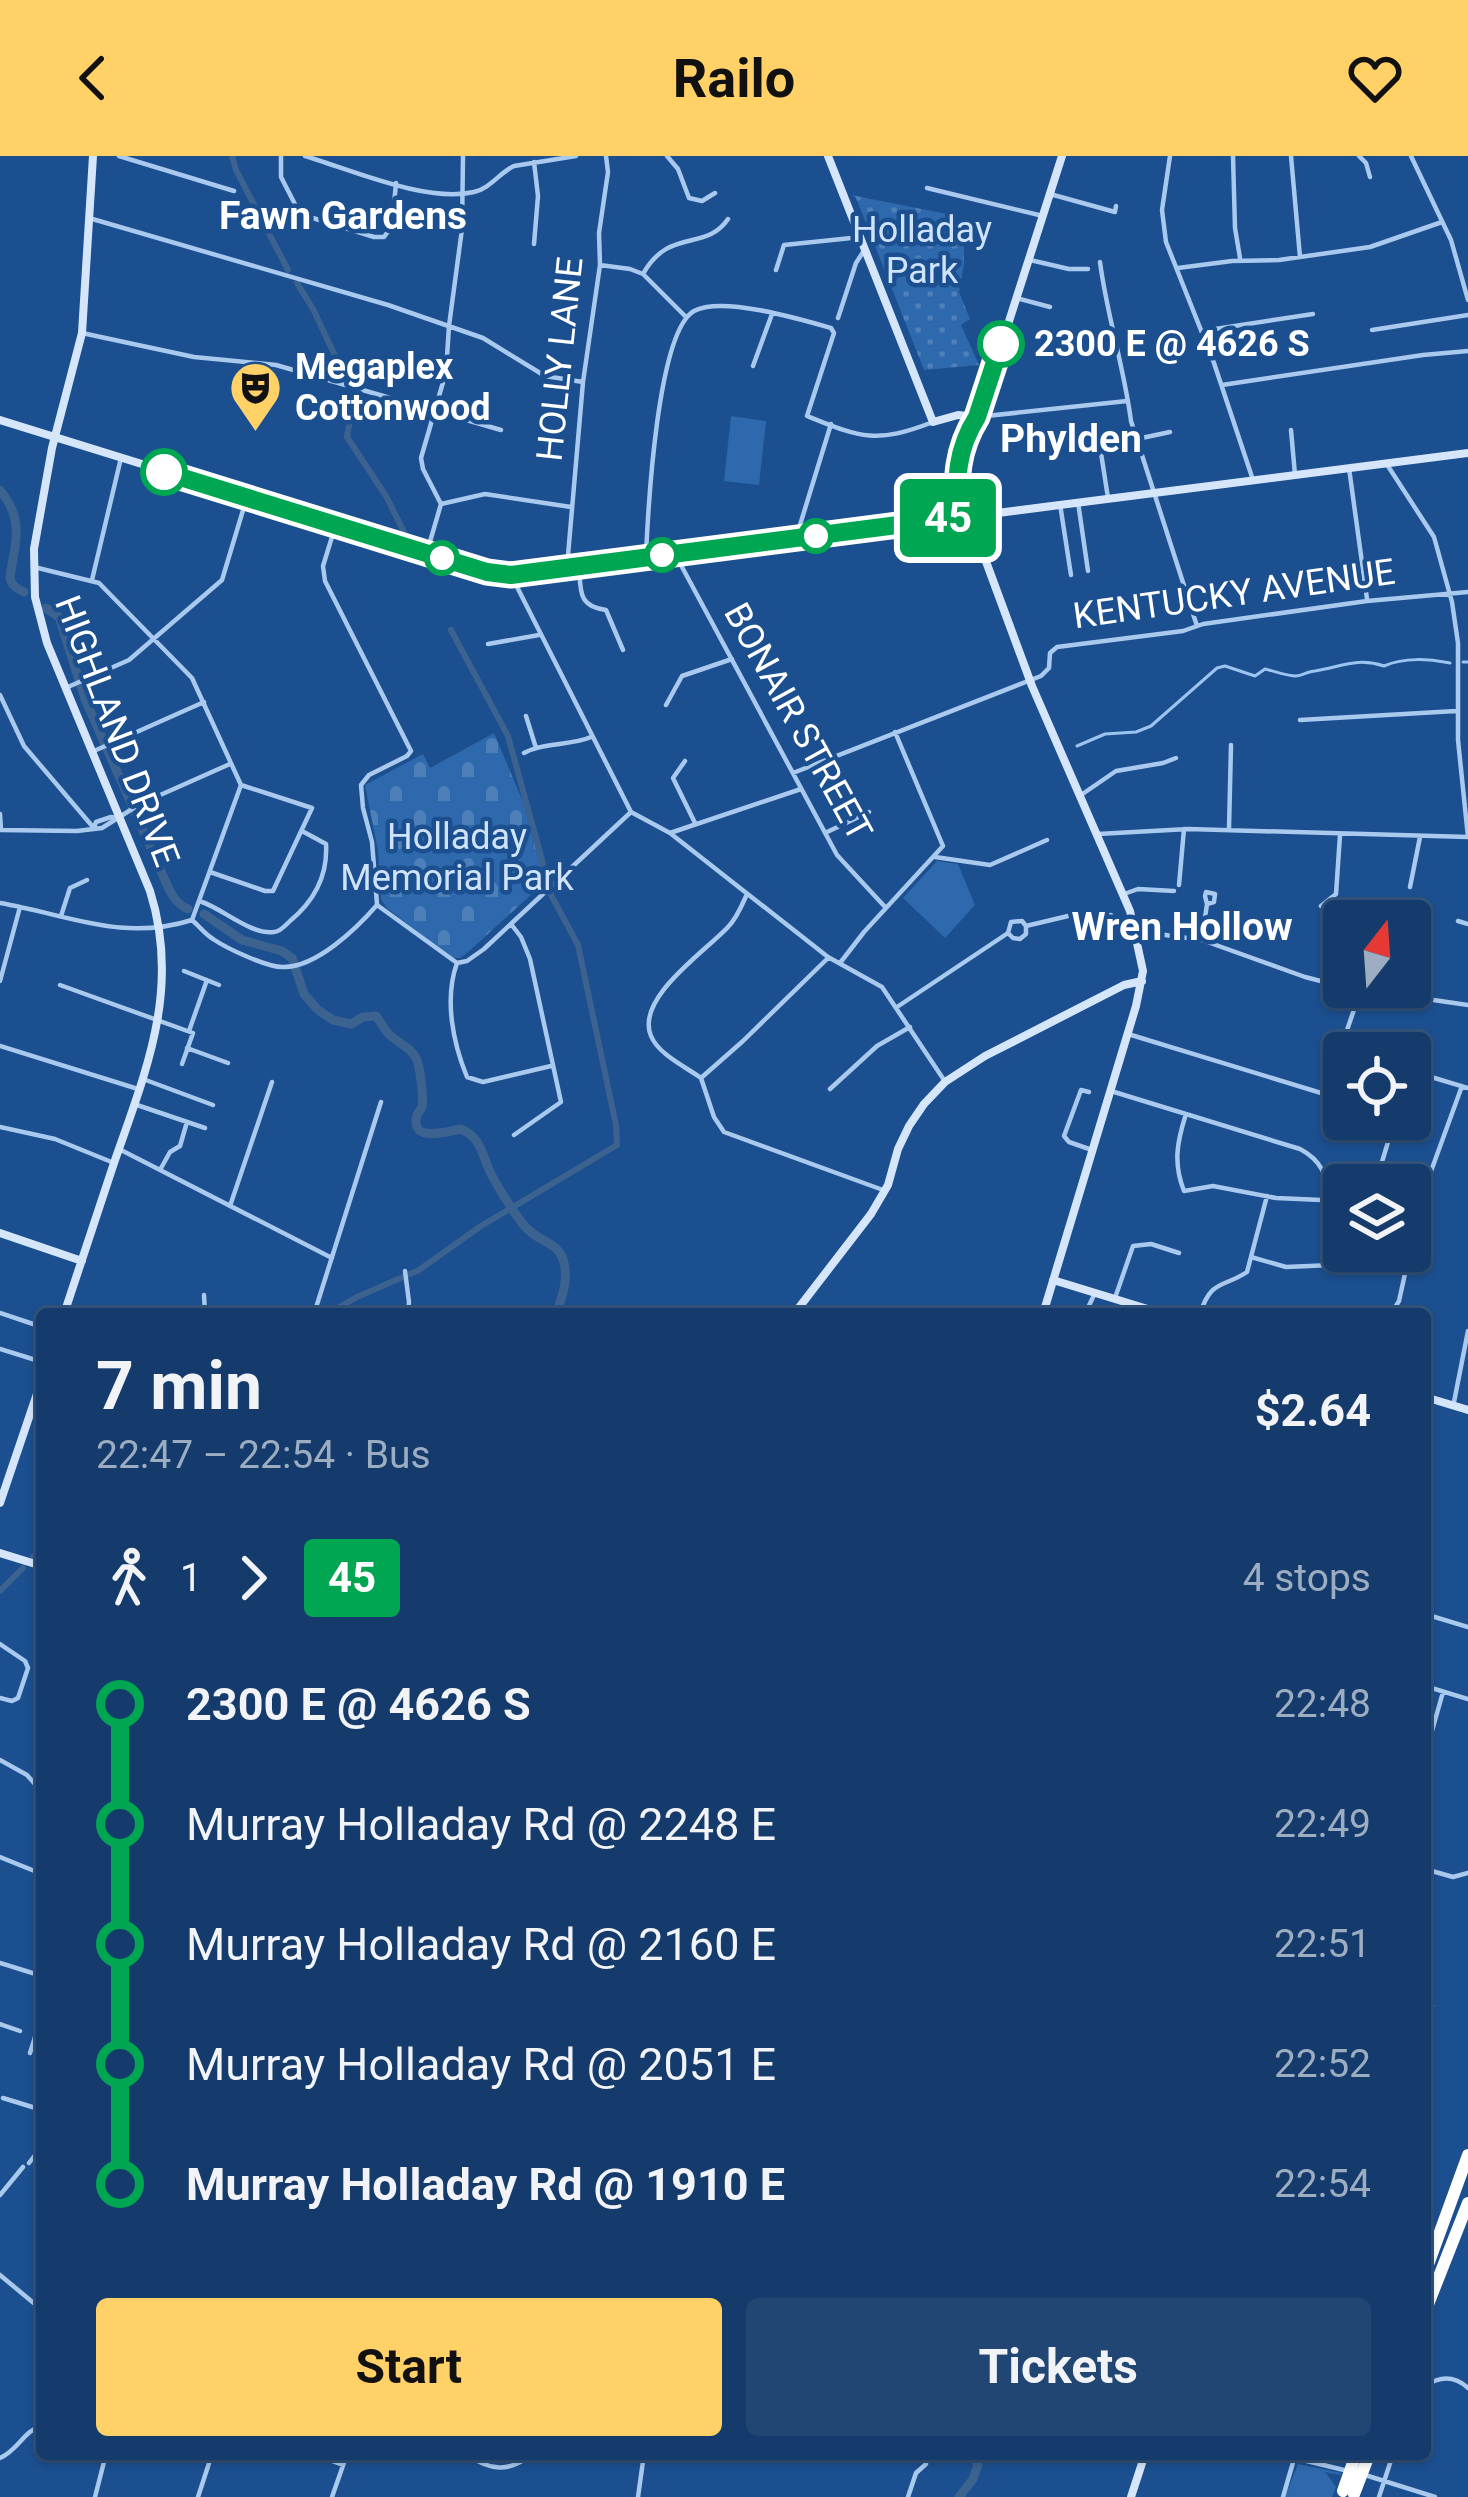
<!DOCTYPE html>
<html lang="en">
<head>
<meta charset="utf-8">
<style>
	:root { --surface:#143b6b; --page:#214673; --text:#f1f3f6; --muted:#9dadc1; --line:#33557e; --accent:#ffd166 }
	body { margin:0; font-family:Roboto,sans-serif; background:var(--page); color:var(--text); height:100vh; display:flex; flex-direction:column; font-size:45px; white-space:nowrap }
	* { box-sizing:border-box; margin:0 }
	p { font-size:39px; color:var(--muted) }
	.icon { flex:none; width:66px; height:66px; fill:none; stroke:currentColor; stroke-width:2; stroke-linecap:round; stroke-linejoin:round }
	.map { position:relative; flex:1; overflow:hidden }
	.panel { position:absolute; left:36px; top:1152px; width:1395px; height:1152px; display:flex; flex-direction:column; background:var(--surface); border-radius:12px; box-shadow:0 3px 9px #0004,0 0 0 3px var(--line) }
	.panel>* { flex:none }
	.badge { padding:0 24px; border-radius:9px; font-size:42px; line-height:78px }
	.needle { width:78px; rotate:17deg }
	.fabs { position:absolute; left:1323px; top:744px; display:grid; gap:24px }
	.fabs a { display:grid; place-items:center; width:108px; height:108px; border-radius:12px; background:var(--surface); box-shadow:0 3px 9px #0004,0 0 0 3px var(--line); font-size:60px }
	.map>.badge { position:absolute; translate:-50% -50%; box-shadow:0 0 0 6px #fff }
	.legs { display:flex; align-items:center; gap:18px; height:132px; padding:0 60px; font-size:39px }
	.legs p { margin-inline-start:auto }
	.summary { display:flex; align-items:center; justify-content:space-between; height:204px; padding:0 60px }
	h1 { font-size:66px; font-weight:700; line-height:90px }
	.primary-button { display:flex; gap:24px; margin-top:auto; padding:24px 60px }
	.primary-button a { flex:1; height:138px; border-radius:12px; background:var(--accent); color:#111; font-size:48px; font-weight:700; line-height:138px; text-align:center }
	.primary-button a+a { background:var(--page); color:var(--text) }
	ul { padding:0 60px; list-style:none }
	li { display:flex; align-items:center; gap:42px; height:120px; font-size:45px }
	li i { display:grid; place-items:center; width:18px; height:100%; margin:0 15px; background:currentColor }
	li i::after { content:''; width:30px; height:30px; margin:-15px; border:9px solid; border-radius:50%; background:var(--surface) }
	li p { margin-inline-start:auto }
	li:first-child i { background:linear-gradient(#0000 50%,currentColor 0) }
	li:last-child i { background:linear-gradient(currentColor 50%,#0000 0) }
	header { display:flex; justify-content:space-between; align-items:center; height:156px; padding:0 60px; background:var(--accent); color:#111; font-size:54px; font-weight:700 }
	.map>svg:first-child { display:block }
	.grass { fill:url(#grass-tufts) }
	.cemetery { fill:url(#cemetery-stones) }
	.park { fill:url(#park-dots) }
	.pitch { fill:#2e69ad }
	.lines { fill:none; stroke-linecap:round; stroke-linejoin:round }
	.stream { stroke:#9cc4f0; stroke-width:3 }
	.canal { stroke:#3c6290; stroke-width:6 }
	.river { stroke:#3c6290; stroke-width:9 }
	.street { stroke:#a9c9ee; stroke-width:4.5 }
	.secondary { stroke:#d6e6fa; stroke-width:8 }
	.highway { stroke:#fff; stroke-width:12 }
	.highway-bridge { stroke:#fff; stroke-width:12 }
	.line-1-casing { stroke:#fff; stroke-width:27 }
	.line-1 { stroke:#00a651; stroke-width:18 }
	.stop-1-dot { fill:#fff; stroke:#00a651; stroke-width:6 }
	.labels { text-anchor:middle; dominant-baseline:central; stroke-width:9; stroke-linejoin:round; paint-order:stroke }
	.park-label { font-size:36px; fill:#cfe3fa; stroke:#1b4f8f }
	.stop-label { font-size:36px; font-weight:bold; fill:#fff; stroke:#1b4f8f; text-anchor:start }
	.street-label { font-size:36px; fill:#fff; stroke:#1b4f8f }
	.poi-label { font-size:36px; font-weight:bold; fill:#fff; stroke:#1b4f8f; text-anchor:start }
	.neighbourhood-label { font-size:39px; font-weight:bold; fill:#fff; stroke:#1b4f8f }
</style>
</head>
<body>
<header><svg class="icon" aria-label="back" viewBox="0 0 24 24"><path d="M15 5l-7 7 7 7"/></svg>Railo<svg class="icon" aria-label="heart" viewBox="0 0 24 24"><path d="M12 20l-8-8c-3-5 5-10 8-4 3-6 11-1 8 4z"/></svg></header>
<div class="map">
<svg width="1468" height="2341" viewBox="0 0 1468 2341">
	<defs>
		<pattern id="grass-tufts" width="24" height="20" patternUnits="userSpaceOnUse" patternTransform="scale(3)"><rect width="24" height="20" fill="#2e69ad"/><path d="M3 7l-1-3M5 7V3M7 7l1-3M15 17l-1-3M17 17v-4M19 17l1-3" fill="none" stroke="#4d80b9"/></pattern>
		<pattern id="cemetery-stones" width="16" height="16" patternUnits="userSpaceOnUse" patternTransform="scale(3)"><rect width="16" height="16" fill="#2e69ad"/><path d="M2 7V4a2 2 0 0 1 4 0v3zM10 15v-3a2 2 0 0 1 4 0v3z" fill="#4d80b9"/></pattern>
		<pattern id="park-dots" width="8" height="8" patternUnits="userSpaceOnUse" patternTransform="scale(3)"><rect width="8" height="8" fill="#2e69ad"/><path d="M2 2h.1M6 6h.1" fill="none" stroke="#4d80b9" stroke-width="1.8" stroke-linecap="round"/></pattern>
	</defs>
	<rect width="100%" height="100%" fill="#1b4f8f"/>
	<path class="grass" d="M1298 2308 1341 2317V2319L1325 2316 1336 2331 1332 2341H1285Z"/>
	<path class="cemetery" d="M494 577 523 646 545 726 467 797 460 802H451L386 751 381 743 378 695 365 629 423 598 430 612Z"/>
	<path class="park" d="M851 39 947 58 964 77V108L959 136 970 163 961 169 979 209 924 214 856 42Z"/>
	<path class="pitch" d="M731 260 766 265 759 329 724 325Z
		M937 705 958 708 975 749 945 782 903 742Z"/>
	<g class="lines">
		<path class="stream" d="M1463 506H1468
			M1077 590 1105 578 1136 576 1151 570 1217 512 1225 510 1255 520 1265 513C1274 515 1287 520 1296 520 1302 520 1308 515 1315 515 1341 511 1357 501 1384 510 1405 501 1428 503 1450 507"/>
		<path class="canal" d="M232 0 236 14 288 114
			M297 127 313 153 348 227
			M354 238 347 281 386 340 406 380
			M451 474 508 580 548 726
			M327 1158 357 1141 419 1114 481 1070 617 989 616 969 578 789 550 737
			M33 1401 42 1391
			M0 1435 23 1412"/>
		<path class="river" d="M0 334C18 356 19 375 13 402 13 404 10 419 10 422 12 431 17 432 24 436
			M46 452 59 461 85 543 164 722C169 734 175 748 188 753
			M204 758 242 784 282 795 292 802 304 838 318 854 333 864 351 868 363 861 376 860C380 865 383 871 387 876 396 887 409 889 416 902 420 909 424 944 422 951 421 954 418 956 417 959 409 988 449 975 461 973 482 982 482 1000 491 1018 500 1035 511 1052 522 1067 536 1086 557 1085 563 1103 569 1122 563 1139 556 1158
			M959 2341 973 2323 978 2309 971 2298"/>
		<path class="street" d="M119 0 234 35
			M281 0V21L300 58 374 81H384L392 70 396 27
			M305 0C352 14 426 47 474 36 491 32 499 17 514 10L576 0
			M667 0 678 13 689 42 702 45 715 37
			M1170 0 1162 54 1166 86 1214 207 1253 324
			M1233 0 1235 72 1240 102
			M1291 0 1300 101
			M1359 0 1366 7 1370 21
			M1411 0 1451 84 1468 144
			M927 32 1043 60
			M1050 38 1115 56 1116 50
			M89 62 388 149 483 182 545 220 583 226
			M534 88 538 40 534 6
			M1030 104 1069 113H1088
			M1100 106C1107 160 1124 211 1131 265L1197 470
			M600 109 630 113 643 118 686 161
			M1178 112 1232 105 1279 104 1370 91 1442 66
			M776 114 784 89 861 81
			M643 118C669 71 706 96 728 63
			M1016 142 1050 151
			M838 162 856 107 865 93
			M1372 174 1468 159
			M1202 175 1313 158
			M82 177 194 201 276 209 501 274
			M753 210 772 158
			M1222 229 1423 199 1468 195
			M977 261 1127 245
			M1291 274 1295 319
			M1137 283 1170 276
			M1099 284 1108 342
			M1349 312 1367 443
			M1078 346 1088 415
			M441 348 485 338 571 351
			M1060 348 1071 419
			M336 368 323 410 325 425 411 595 407 600 369 619 361 629 363 652 372 686 377 748
			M796 382 831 268
			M427 396 441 348 423 313 421 302 446 216 449 170 462 73 463 0
			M675 398 837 699 886 752
			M646 399C648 355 657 176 694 155 722 140 800 163 831 172L834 177 807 260C862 282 876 288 933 266
			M579 410C581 434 577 450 606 454L623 494
			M567 411 583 226 600 109 599 77 608 16 606 0
			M511 419 631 656 670 677 828 801 882 831 944 924
			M92 424 121 302
			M488 488 539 479
			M68 531 129 504 222 424 247 341
			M0 539 24 590 93 671
			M666 549 682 520 732 503
			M526 560 536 592
			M1300 564 1456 555
			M94 595 204 546
			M524 597C544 586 570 590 591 581
			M685 605 673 622 695 667
			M793 617 1041 520 1049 512 1050 497 1057 491 1183 475 1203 468 1367 445 1468 436
			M1081 639 1116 615 1163 607 1176 602
			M0 658 1 674
			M94 672 96 666 111 661 119 662
			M1229 673 1231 589
			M0 674 77 675 102 672 140 648 230 608
			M670 677 801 633
			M825 677 869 656
			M1098 678 1188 673 1468 681 1458 584V487L1452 446 1434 381 1386 307
			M935 701 990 709 1047 684
			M210 716 265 735H273L312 652 241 629
			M1179 729 1184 673
			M1410 731 1420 681
			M1124 738 1138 733 1174 735
			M202 746C223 753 251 779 274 776 280 776 286 769 290 765 314 745 328 720 326 688L302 675
			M0 747C69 759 122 786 192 764L241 629 192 522 99 427 34 411
			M1321 750 1336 738 1340 679
			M61 760 70 732 87 724
			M192 764C199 770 205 778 213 783 226 792 268 812 284 811 317 811 357 772 377 749L457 807 467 805 484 793 631 656
			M1458 765 1468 768
			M511 768 521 781 530 803 561 946 514 979
			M1026 770 1068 760 1111 759
			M1136 775 1202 784 1305 821 1344 831
			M1202 783 1207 748 1205 740 1206 736 1215 738 1214 746 1207 748
			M457 807C444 843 453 887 467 921L483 926 551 910
			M840 807 864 776 943 690 895 576
			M184 815 219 829
			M0 825 20 751
			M60 829 193 877 182 908
			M1344 831 1468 849
			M897 851 1008 777 1011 766 1022 765 1026 770V778L1020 783 1013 782 1008 777
			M189 875 207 824
			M1128 878 1344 944
			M0 890 138 933
			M187 892 228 907
			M1410 919 1418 917 1468 932
			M701 922C686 911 659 899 651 880 635 842 706 795 728 771 737 762 742 749 747 738
			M701 922 714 961 724 976 883 1034
			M701 922 743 885 828 802
			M143 923 213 949
			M830 933 877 890 910 871
			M1111 935 1300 993C1321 1004 1328 1020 1329 1044
			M1089 936 1081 934 1064 980 1069 986 1092 994
			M1326 936 1361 833
			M137 949 205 972
			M1186 958C1177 986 1173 1007 1184 1035L1213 1030 1276 1042 1344 1045
			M0 971 55 983 114 1007
			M119 993 332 1102
			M160 1014 170 996 180 990 187 966
			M1375 1029 1395 963
			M230 1050 272 926
			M1410 1094 1422 1040 1462 930
			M1251 1101 1286 1111 1355 1108 1405 1117
			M405 1115 409 1146 408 1158
			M204 1139 205 1158
			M1115 1142 1133 1090 1151 1088 1179 1097
			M1086 1156 1094 1139
			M0 1157 42 1171
			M314 1158 381 946
			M1200 1158C1211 1123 1223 1132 1247 1116L1267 1040
			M1304 1158 1305 1156
			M1391 1158 1399 1145 1410 1095
			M0 1193 42 1206
			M1454 1246 1468 1175
			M1425 1458 1468 1471
			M0 1488 25 1505 28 1512 18 1542 12 1545 0 1542
			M1425 1530 1468 1543
			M1428 1589 1443 1536
			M0 1604 27 1619 42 1636
			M1425 1676V1693
			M0 1701 42 1718
			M1425 1713 1453 1721 1468 1717
			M0 1807 42 1820
			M1425 1853 1432 1850
			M0 1868 20 1875
			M30 1897 42 1859
			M3 1942 42 1954
			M29 2007 42 1990
			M0 2039 23 2011
			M0 2119 42 2154
			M1425 2230C1440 2220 1454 2219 1468 2232
			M313 2298 343 2309
			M466 2298C490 2315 509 2317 532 2298
			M1278 2298 1348 2315
			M0 2302C18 2294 23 2276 42 2269
			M1365 2319 1435 2341
			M95 2341 106 2298
			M198 2341 212 2298
			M332 2341 347 2298
			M638 2341 644 2298
			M908 2341 916 2317 926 2308
			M1283 2341 1294 2303
			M1379 2341 1393 2298"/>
		<path class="secondary" d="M828 0 933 266 958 259 977 261
			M977 261 972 269 957 319 962 351 981 392 1032 530 1130 755 1143 815 1136 850 1043 1158
			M0 264 487 415 511 419 1468 297
			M977 265 1062 0
			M0 1077 82 1105
			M1053 1124 1164 1158
			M64 1158C81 1108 97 1057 114 1007 146 915 181 833 150 735L47 487 35 441 34 393 52 292 82 177 93 0
			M794 1158 871 1058 888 1029 898 993 909 970 924 948 945 926 985 900 1124 829 1142 825
			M1425 1241 1468 1254
			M0 1347 42 1223
			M0 1397 42 1410
			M1131 2341 1145 2298"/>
		<path class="highway" d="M1425 2117 1468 1999
			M1425 2156 1468 2047"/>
		<path class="highway-bridge" d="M1343 2335 1356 2298
			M1354 2338 1369 2299"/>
	</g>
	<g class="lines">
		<defs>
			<path id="line-1" d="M164 316 487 416 511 419 967 360C949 330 960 288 977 261L1001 188"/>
		</defs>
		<use href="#line-1" class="line-1-casing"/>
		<use href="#line-1" class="line-1"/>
	</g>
	<defs>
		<symbol id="theatre-pin" viewBox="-11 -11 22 30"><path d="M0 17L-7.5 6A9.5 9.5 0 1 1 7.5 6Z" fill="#ffd166" stroke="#1b4f8f"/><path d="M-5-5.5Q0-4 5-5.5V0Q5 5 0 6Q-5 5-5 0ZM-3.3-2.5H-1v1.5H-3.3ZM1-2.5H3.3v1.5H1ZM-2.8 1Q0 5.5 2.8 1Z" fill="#111"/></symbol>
	</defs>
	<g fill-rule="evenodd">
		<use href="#theatre-pin" x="226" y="202" width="59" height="81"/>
	</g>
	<g class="stop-1-dot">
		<circle cx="1001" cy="188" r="21"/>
		<circle cx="164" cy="316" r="21"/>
		<circle cx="816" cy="380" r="15"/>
		<circle cx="662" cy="399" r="15"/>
		<circle cx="442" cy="402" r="15"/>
	</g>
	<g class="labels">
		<g class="park-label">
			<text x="922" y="74">Holladay<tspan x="922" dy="41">Park</tspan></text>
			<text x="457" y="681">Holladay<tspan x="457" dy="41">Memorial Park</tspan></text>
		</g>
		<g class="stop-label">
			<text x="1034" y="188">2300 E @ 4626 S</text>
		</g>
		<g class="street-label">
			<text transform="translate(560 203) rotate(-84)">HOLLY LANE</text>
			<text transform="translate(1234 438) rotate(-8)">KENTUCKY AVENUE</text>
			<text transform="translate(798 566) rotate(61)">BONAIR STREET</text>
			<text transform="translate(117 575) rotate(69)">HIGHLAND DRIVE</text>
		</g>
		<g class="poi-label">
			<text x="295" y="211">Megaplex<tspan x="295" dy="41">Cottonwood</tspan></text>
		</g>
		<g class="neighbourhood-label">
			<text x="343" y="60">Fawn Gardens</text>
			<text x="1071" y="283">Phylden</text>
			<text x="1182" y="771">Wren Hollow</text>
		</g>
	</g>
</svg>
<div class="fabs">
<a><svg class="needle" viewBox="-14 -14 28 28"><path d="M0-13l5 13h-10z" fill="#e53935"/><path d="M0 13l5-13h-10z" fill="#9dadc1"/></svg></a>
<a><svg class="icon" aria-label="locate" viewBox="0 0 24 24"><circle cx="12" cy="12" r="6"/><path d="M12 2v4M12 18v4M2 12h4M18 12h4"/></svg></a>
<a><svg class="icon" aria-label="layers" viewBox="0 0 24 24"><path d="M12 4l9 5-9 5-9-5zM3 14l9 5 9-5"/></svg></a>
</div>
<b class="badge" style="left:948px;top:362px;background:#00a651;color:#fff">45</b>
<section class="panel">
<div class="summary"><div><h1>7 min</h1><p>22:47 – 22:54 · Bus</p></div><b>$2.64</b></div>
<div class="legs"><svg class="icon" aria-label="walk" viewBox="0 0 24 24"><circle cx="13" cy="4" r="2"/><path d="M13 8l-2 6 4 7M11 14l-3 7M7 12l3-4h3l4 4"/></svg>1<svg class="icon" aria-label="forward" viewBox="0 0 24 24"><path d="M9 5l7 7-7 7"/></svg><b class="badge" style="background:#00a651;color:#fff">45</b><p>4 stops</p></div>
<ul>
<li><i style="color:#00a651"></i><b>2300 E @ 4626 S</b><p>22:48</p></li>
<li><i style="color:#00a651"></i><span>Murray Holladay Rd @ 2248 E</span><p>22:49</p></li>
<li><i style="color:#00a651"></i><span>Murray Holladay Rd @ 2160 E</span><p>22:51</p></li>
<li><i style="color:#00a651"></i><span>Murray Holladay Rd @ 2051 E</span><p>22:52</p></li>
<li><i style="color:#00a651"></i><b>Murray Holladay Rd @ 1910 E</b><p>22:54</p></li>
</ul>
<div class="primary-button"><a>Start</a><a>Tickets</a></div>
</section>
</div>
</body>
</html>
